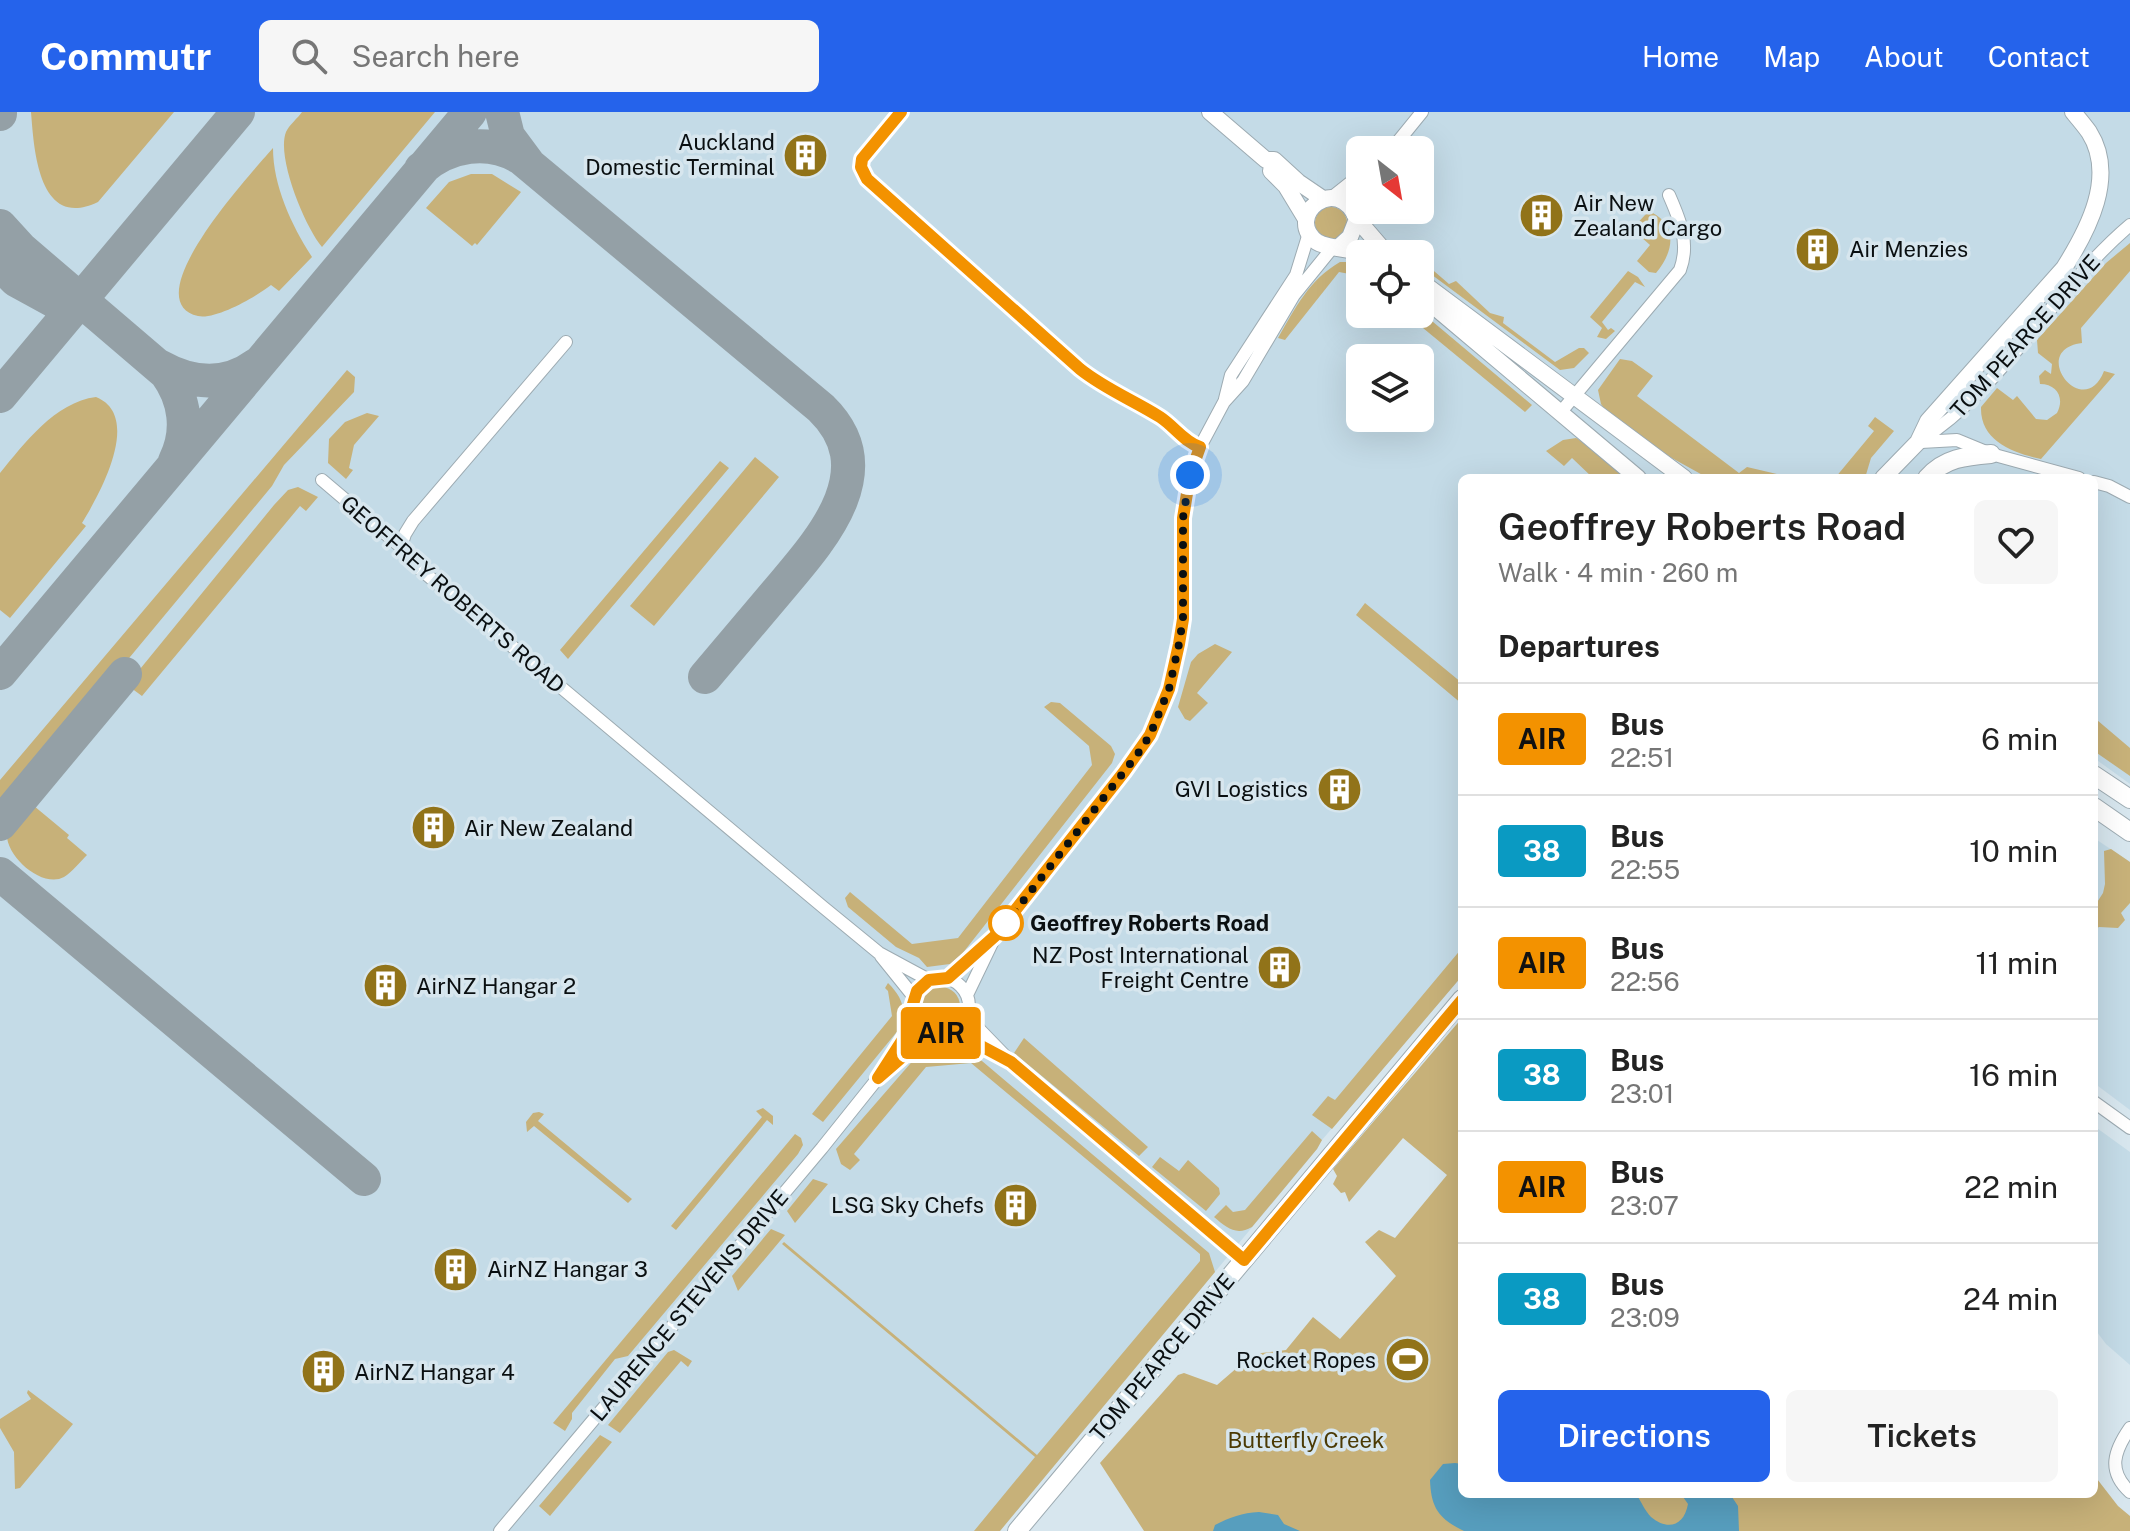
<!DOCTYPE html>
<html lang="en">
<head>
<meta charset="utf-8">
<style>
	:root { --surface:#fff; --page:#f6f6f6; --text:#222; --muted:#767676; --line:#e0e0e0; --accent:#2563eb }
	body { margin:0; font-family:"Public Sans",sans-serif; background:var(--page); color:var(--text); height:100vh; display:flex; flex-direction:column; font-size:30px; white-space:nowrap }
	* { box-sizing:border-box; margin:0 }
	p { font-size:26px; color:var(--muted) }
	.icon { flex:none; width:44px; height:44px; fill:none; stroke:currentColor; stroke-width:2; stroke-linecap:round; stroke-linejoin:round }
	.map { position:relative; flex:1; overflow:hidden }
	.details { position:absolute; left:1458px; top:362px; width:640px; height:1024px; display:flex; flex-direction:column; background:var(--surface); border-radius:12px; box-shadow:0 8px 32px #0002 }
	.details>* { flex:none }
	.badge { padding:0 16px; border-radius:6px; font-size:28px; line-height:52px }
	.needle { width:52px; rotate:149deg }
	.fabs { position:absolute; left:1346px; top:24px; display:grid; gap:16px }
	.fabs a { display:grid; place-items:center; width:88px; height:88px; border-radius:12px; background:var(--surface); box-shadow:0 8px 32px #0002; font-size:40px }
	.you { position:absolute; width:40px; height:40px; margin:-20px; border:6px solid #fff; border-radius:50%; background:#1a73e8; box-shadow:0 0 0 12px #1a73e833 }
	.map>.badge { position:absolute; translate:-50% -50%; box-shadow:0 0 0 4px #fff }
	h2 { padding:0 40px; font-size:30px; line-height:72px }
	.round { display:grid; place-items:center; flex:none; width:84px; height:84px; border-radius:12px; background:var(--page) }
	.head { display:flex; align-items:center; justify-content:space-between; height:136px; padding:0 40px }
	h1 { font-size:38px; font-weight:600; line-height:60px }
	.button { display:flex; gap:16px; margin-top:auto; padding:16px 40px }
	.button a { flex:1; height:92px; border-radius:12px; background:var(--accent); color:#fff; font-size:32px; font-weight:600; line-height:92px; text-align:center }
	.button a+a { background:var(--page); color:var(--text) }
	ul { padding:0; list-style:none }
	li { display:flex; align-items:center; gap:24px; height:112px; padding:0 40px; border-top:2px solid var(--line) }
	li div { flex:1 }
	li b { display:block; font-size:30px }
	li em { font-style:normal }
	li .badge { min-width:88px; font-weight:700; text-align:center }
	header { display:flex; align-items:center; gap:48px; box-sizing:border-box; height:112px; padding:0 40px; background:var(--accent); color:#fff }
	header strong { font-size:38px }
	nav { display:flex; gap:44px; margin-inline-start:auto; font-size:28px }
	.search { width:560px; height:72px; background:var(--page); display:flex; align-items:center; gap:20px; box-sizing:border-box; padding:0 28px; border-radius:12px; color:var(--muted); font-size:30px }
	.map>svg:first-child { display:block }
	.built { fill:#c4dbe7; fill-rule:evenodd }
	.green { fill:#c7b179 }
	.water { fill:#579ebe }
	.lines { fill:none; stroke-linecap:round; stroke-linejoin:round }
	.taxiway { stroke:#94a0a6; stroke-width:34 }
	.street-casing { stroke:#9dabb2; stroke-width:14 }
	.secondary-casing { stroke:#9dabb2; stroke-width:18 }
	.primary-casing { stroke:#9dabb2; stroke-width:20 }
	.street { stroke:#fff; stroke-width:12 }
	.secondary { stroke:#fff; stroke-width:16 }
	.primary { stroke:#fff; stroke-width:18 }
	.line-casing { stroke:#fff; stroke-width:18 }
	.line { stroke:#f39200; stroke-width:12 }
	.walk { stroke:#0a0f11; stroke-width:8; stroke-dasharray:0 14.4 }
	.stop-dot { fill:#fff; stroke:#f39200; stroke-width:4 }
	.labels { text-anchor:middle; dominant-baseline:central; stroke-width:7; stroke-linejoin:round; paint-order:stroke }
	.poi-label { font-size:22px; fill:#0a0f11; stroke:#d7e6ee; text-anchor:start }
	.street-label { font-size:22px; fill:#0a0f11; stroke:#d7e6ee }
	.stop-label { font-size:22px; font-weight:bold; fill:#0a0f11; stroke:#d7e6ee; text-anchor:start }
	.park-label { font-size:22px; fill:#4b3a04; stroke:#d7e6ee }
</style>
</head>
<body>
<header>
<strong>Commutr</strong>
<div class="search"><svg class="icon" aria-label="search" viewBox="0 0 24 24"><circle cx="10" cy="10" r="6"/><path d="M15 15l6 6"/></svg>Search here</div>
<nav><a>Home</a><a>Map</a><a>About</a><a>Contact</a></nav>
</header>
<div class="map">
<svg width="2130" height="1419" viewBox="0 0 2130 1419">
	<rect width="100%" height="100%" fill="#d7e6ee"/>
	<path class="built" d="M0 0H2130V672L2094 646V366H1462V864L1322 1028 1317 1037 1000 1419H0ZM1360 38H1420V98H1360ZM1360 142H1420V202H1360ZM1360 246H1420V306H1360Z
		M2094 726 2130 750V998L2094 971Z
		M2094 1014 2130 1040V1253L2106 1232 2094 1216Z"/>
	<path class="green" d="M31 0H174L98 90C38 119 34 36 31 0Z
		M302 0H435L322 135C305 115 276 45 286 20 289 13 298 6 302 0Z
		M273 36C273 74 292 114 312 145L279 179 271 173C257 184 216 208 198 204 132 188 256 56 273 36Z
		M471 62H492L521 80 477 133 475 131 472 134 426 96 449 70Z
		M1315 111a16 16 0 1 1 32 0a16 16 0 1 1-32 0Z
		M1651 100C1679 114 1673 141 1656 161L1649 160 1637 149 1650 133 1632 117 1645 103Z
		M2130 131V159L2081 216 2082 231C2027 238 2084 311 2104 259L2115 262 2041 347C2013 341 1980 329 1981 295L1997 276 2013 288 2017 284 2036 307 2047 308 2057 301C2065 286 2057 272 2040 272L2039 264 2045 258 2051 262 2052 252 2038 241 2037 228 2106 151Z
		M1420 147 1449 172 1456 169 1490 201 1504 205 1503 211 1555 250 1579 236H1584L1589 241 1574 256 1560 258 1420 154Z
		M1340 150H1360V164L1339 160 1285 228 1278 226C1296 195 1309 168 1340 150Z
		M1628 159 1638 165 1645 175 1635 170 1602 210 1608 218 1611 216 1615 219 1606 227 1597 225 1602 216 1590 205Z
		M1420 199 1532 293 1525 300 1406 202H1420Z
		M1620 247 1632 249 1653 264 1637 284 1739 361 1747 355 1794 366H1708L1670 345 1611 305 1601 292 1598 278Z
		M347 258 355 265 354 280 284 353 272 374 22 675 8 691 0 695V668Z
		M96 285C143 304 100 382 82 411L86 414 10 506 0 498V361C24 332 55 290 96 285Z
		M367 301 379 304 354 333 349 356 353 358 346 367 328 351 329 327 345 310Z
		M1875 305 1894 319 1871 346 1865 366H1835L1874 319 1868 314Z
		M1576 326 1588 333 1625 366 1611 364 1593 366 1572 346 1564 354 1546 339 1563 328Z
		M755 345 779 365 654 514 630 494Z
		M720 349 729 356 568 547 560 538Z
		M298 375 318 385 306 399 300 394 142 584 127 573 274 393 288 378Z
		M1365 491 1462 571V592L1356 503Z
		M1215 532 1232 540 1197 581 1208 591 1190 609 1185 607 1178 595 1191 550 1198 542Z
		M1051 590 1060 591 1111 634 1115 642 1112 651 962 842 950 852 927 855 919 846 896 835 848 795 845 786 850 780 912 832 958 826 1092 653 1089 634 1044 595Z
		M2097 608 2130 636V664L2094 639V610Z
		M28 689 69 723 67 726 87 743C80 750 72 760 64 765 42 777 4 743 7 720 8 708 20 698 28 689Z
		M2111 737 2130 750V791L2121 801 2125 808 2118 816 2099 815 2094 818V795L2103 781 2105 772 2104 739Z
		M1462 836V864L1332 1017 1312 1003 1328 984 1335 988Z
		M888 871C902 885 907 897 900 916L823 1010 812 1002 892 904 888 879 885 876Z
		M922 894a19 19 0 1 1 38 0a19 19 0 1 1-38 0Z
		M1462 906V1382H2094V1363L2118 1394 2130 1404V1419H1144L1100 1351 1178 1263 1184 1261 1217 1273 1253 1242 1286 1238 1313 1205 1340 1227 1396 1164 1365 1130 1379 1118 1395 1126 1447 1063 1403 1026 1349 1090 1345 1080 1341 1081 1333 1072 1337 1064 1333 1057Z
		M1024 926 1148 1035 1139 1044 1014 941Z
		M940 928H954L969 938 1209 1141 1215 1160 1000 1419H974L1035 1345 782 1132 784 1130 1037 1343 1200 1149V1142L971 951 926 955 854 1042 860 1048 850 1058 841 1052 836 1037 923 937Z
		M763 996 773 1004V1013L767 1008 676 1118 671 1114 762 1005 756 999Z
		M539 1000 544 1002 538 1009 632 1087 628 1091 534 1014 527 1020 526 1010 533 1001Z
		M1312 1019 1322 1028 1317 1037 1252 1115C1236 1124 1227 1116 1214 1105L1226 1093 1233 1100 1245 1098Z
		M795 1022 801 1026 803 1033 798 1042 628 1244 615 1247 572 1301V1307L565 1319 553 1311Z
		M1160 1045 1179 1059 1188 1048 1219 1076 1220 1082 1206 1099 1152 1055Z
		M813 1067 828 1072 795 1111 787 1099Z
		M771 1117 785 1123 738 1179 732 1164Z
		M674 1238 692 1249 688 1255 681 1249 620 1321 608 1313 668 1240Z
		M28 1278 73 1312 20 1376 15 1377 14 1340 0 1316V1307L31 1287 27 1281Z
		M600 1323 612 1330 550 1404 539 1394Z"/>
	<path class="water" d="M1455 1351 1462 1352V1382H1636C1641 1389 1645 1399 1651 1405 1668 1419 1684 1414 1688 1392L1681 1382H1730L1738 1394 1739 1419H1464C1439 1407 1431 1396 1430 1368L1443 1352Z
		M1259 1400 1278 1403 1284 1412 1300 1419H1213L1215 1413C1230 1405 1242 1401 1259 1400Z"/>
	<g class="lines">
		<path class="taxiway" d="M502 0 508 24 528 51
			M0 2V0
			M421 57C449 33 488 26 521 46L821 296C886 359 819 430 776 481 752 509 729 537 705 565
			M0 114 21 137 166 261C185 287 190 319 175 349
			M0 152 16 168 69 197
			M159 254C191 272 226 275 256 253
			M0 284 238 0
			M0 561 470 0
			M0 712 125 562
			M0 762 364 1067"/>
		<defs>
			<path id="street" d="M1394 38 1396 32 1422 0
				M1331 86 1360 63
				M1225 287 1231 263 1296 163 1309 121
				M1560 301 1680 158C1690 131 1680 108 1669 83
				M1918 330C2002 278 2053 178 2130 113
				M1921 330 1957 328 1991 342 2079 366
				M322 368 401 435 408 447 823 795 879 841 929 868
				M2094 370 2109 374 2130 385
				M401 435 405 422 413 409 566 230
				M881 844 914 885
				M948 866 995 824 1124 660 1150 623 1169 577 1179 532 1183 507V406L1190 363 1200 335 1224 290 1243 269 1294 183 1333 135
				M913 894a28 28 0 1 1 56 0a28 28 0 1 1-56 0Z
				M967 883 992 831
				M968 901 980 918 1011 950 1244 1148
				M953 919 1001 945
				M888 957 931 920
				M2094 990 2130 1016
				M2130 1316C2114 1339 2107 1359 2130 1380
				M500 1419 822 1036 878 966 916 907"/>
			<path id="secondary" d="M1210 0 1266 48H1274L1298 70 1323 87
				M1271 59 1286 74 1306 107
				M1357 107 1387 142
				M1339 135 1350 125 1357 107C1337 59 1283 105 1317 130 1329 137 1353 137 1367 142
				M1420 169 1684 366
				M1430 191 1638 366
				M1883 366 1918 330 1928 309 2064 156C2088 118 2117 64 2089 20 2084 13 2078 6 2073 0"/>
			<path id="primary" d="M1927 366C1944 346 1966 344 1991 342
				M2094 663 2130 687
				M2094 695 2130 720
				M1017 1419 1462 887"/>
		</defs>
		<use href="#street" class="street-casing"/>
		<use href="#secondary" class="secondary-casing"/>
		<use href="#primary" class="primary-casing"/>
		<use href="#street" class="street"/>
		<use href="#secondary" class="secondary"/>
		<use href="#primary" class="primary"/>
	</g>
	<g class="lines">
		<defs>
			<path id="line" d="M901 0 862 47 861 55 867 67 1080 257C1105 277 1133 288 1160 305 1174 314 1184 330 1200 335L1190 363 1183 406V507L1179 532 1169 577 1150 623 1124 660 995 824 948 866 929 868 917 879 913 892 916 907 878 966 931 920 953 919 1011 950 1244 1148 1462 888"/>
		</defs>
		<use href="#line" class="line-casing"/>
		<use href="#line" class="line"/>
		<path class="walk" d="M1006 811 1137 643 1150 623 1169 577 1179 532 1183 507V406L1190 363"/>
	</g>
	<defs>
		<symbol id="building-disc" viewBox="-11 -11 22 22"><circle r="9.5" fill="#917319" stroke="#d7e6ee"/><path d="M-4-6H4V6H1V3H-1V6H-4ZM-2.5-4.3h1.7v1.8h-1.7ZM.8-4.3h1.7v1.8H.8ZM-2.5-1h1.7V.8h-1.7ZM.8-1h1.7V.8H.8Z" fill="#fff"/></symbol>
		<symbol id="stadium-disc" viewBox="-11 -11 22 22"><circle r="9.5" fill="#917319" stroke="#d7e6ee"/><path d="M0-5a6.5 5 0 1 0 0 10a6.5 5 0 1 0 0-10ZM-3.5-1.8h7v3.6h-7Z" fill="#fff"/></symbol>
	</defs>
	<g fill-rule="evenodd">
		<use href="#building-disc" x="780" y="18" width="51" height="51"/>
		<use href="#building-disc" x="1516" y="78" width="51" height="51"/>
		<use href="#building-disc" x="1792" y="112" width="51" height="51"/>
		<use href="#building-disc" x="1314" y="652" width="51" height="51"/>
		<use href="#building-disc" x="408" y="690" width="51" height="51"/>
		<use href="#building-disc" x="1254" y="830" width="51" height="51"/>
		<use href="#building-disc" x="360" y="848" width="51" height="51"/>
		<use href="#building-disc" x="990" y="1068" width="51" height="51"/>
		<use href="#building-disc" x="430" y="1132" width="51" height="51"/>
		<use href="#stadium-disc" x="1382" y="1222" width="51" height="51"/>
		<use href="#building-disc" x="298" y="1234" width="51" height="51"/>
	</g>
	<circle class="stop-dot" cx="1006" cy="811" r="16"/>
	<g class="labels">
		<g class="poi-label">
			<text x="775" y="30" text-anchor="end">Auckland<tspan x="775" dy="25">Domestic Terminal</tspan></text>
			<text x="1573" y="91">Air New<tspan x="1573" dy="25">Zealand Cargo</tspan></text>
			<text x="1849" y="137">Air Menzies</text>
			<text x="1308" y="677" text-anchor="end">GVI Logistics</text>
			<text x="464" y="716">Air New Zealand</text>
			<text x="1249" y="843" text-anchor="end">NZ Post International<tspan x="1249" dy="25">Freight Centre</tspan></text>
			<text x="416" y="874">AirNZ Hangar 2</text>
			<text x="984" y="1093" text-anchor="end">LSG Sky Chefs</text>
			<text x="487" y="1157">AirNZ Hangar 3</text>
			<text x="1376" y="1248" text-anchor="end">Rocket Ropes</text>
			<text x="354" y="1260">AirNZ Hangar 4</text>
		</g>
		<g class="street-label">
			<text transform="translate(2025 224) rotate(-48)">TOM PEARCE DRIVE</text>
			<text transform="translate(453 482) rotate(41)">GEOFFREY ROBERTS ROAD</text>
			<text transform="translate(689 1193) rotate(-50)">LAURENCE STEVENS DRIVE</text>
			<text transform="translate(1162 1245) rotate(-50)">TOM PEARCE DRIVE</text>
		</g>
		<g class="stop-label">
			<text x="1030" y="811">Geoffrey Roberts Road</text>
		</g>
		<g class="park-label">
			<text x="1306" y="1328">Butterfly Creek</text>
		</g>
	</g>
</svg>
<div class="fabs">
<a><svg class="needle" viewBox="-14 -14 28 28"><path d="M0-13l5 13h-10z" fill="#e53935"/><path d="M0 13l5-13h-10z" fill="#767676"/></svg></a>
<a><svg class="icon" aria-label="locate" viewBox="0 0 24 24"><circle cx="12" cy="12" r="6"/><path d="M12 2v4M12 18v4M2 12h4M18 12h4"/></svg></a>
<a><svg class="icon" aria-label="layers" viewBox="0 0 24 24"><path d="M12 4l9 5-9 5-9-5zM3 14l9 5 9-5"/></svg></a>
</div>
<div class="you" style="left:1190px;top:363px"></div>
<b class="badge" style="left:941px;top:921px;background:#f39200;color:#111">AIR</b>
<section class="details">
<div class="head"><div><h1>Geoffrey Roberts Road</h1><p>Walk · 4 min · 260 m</p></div><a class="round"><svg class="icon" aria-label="heart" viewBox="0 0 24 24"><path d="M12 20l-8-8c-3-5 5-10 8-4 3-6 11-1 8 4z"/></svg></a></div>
<h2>Departures</h2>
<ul>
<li><span class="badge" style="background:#f39200;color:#111">AIR</span><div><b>Bus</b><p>22:51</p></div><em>6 min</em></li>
<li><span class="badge" style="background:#0a9ac2;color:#fff">38</span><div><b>Bus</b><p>22:55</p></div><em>10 min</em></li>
<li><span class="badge" style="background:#f39200;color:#111">AIR</span><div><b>Bus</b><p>22:56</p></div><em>11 min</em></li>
<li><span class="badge" style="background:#0a9ac2;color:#fff">38</span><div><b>Bus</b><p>23:01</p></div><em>16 min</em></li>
<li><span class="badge" style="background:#f39200;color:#111">AIR</span><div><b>Bus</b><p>23:07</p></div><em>22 min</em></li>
<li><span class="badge" style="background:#0a9ac2;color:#fff">38</span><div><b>Bus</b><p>23:09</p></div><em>24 min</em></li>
</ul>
<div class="button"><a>Directions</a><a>Tickets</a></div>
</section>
</div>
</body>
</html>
